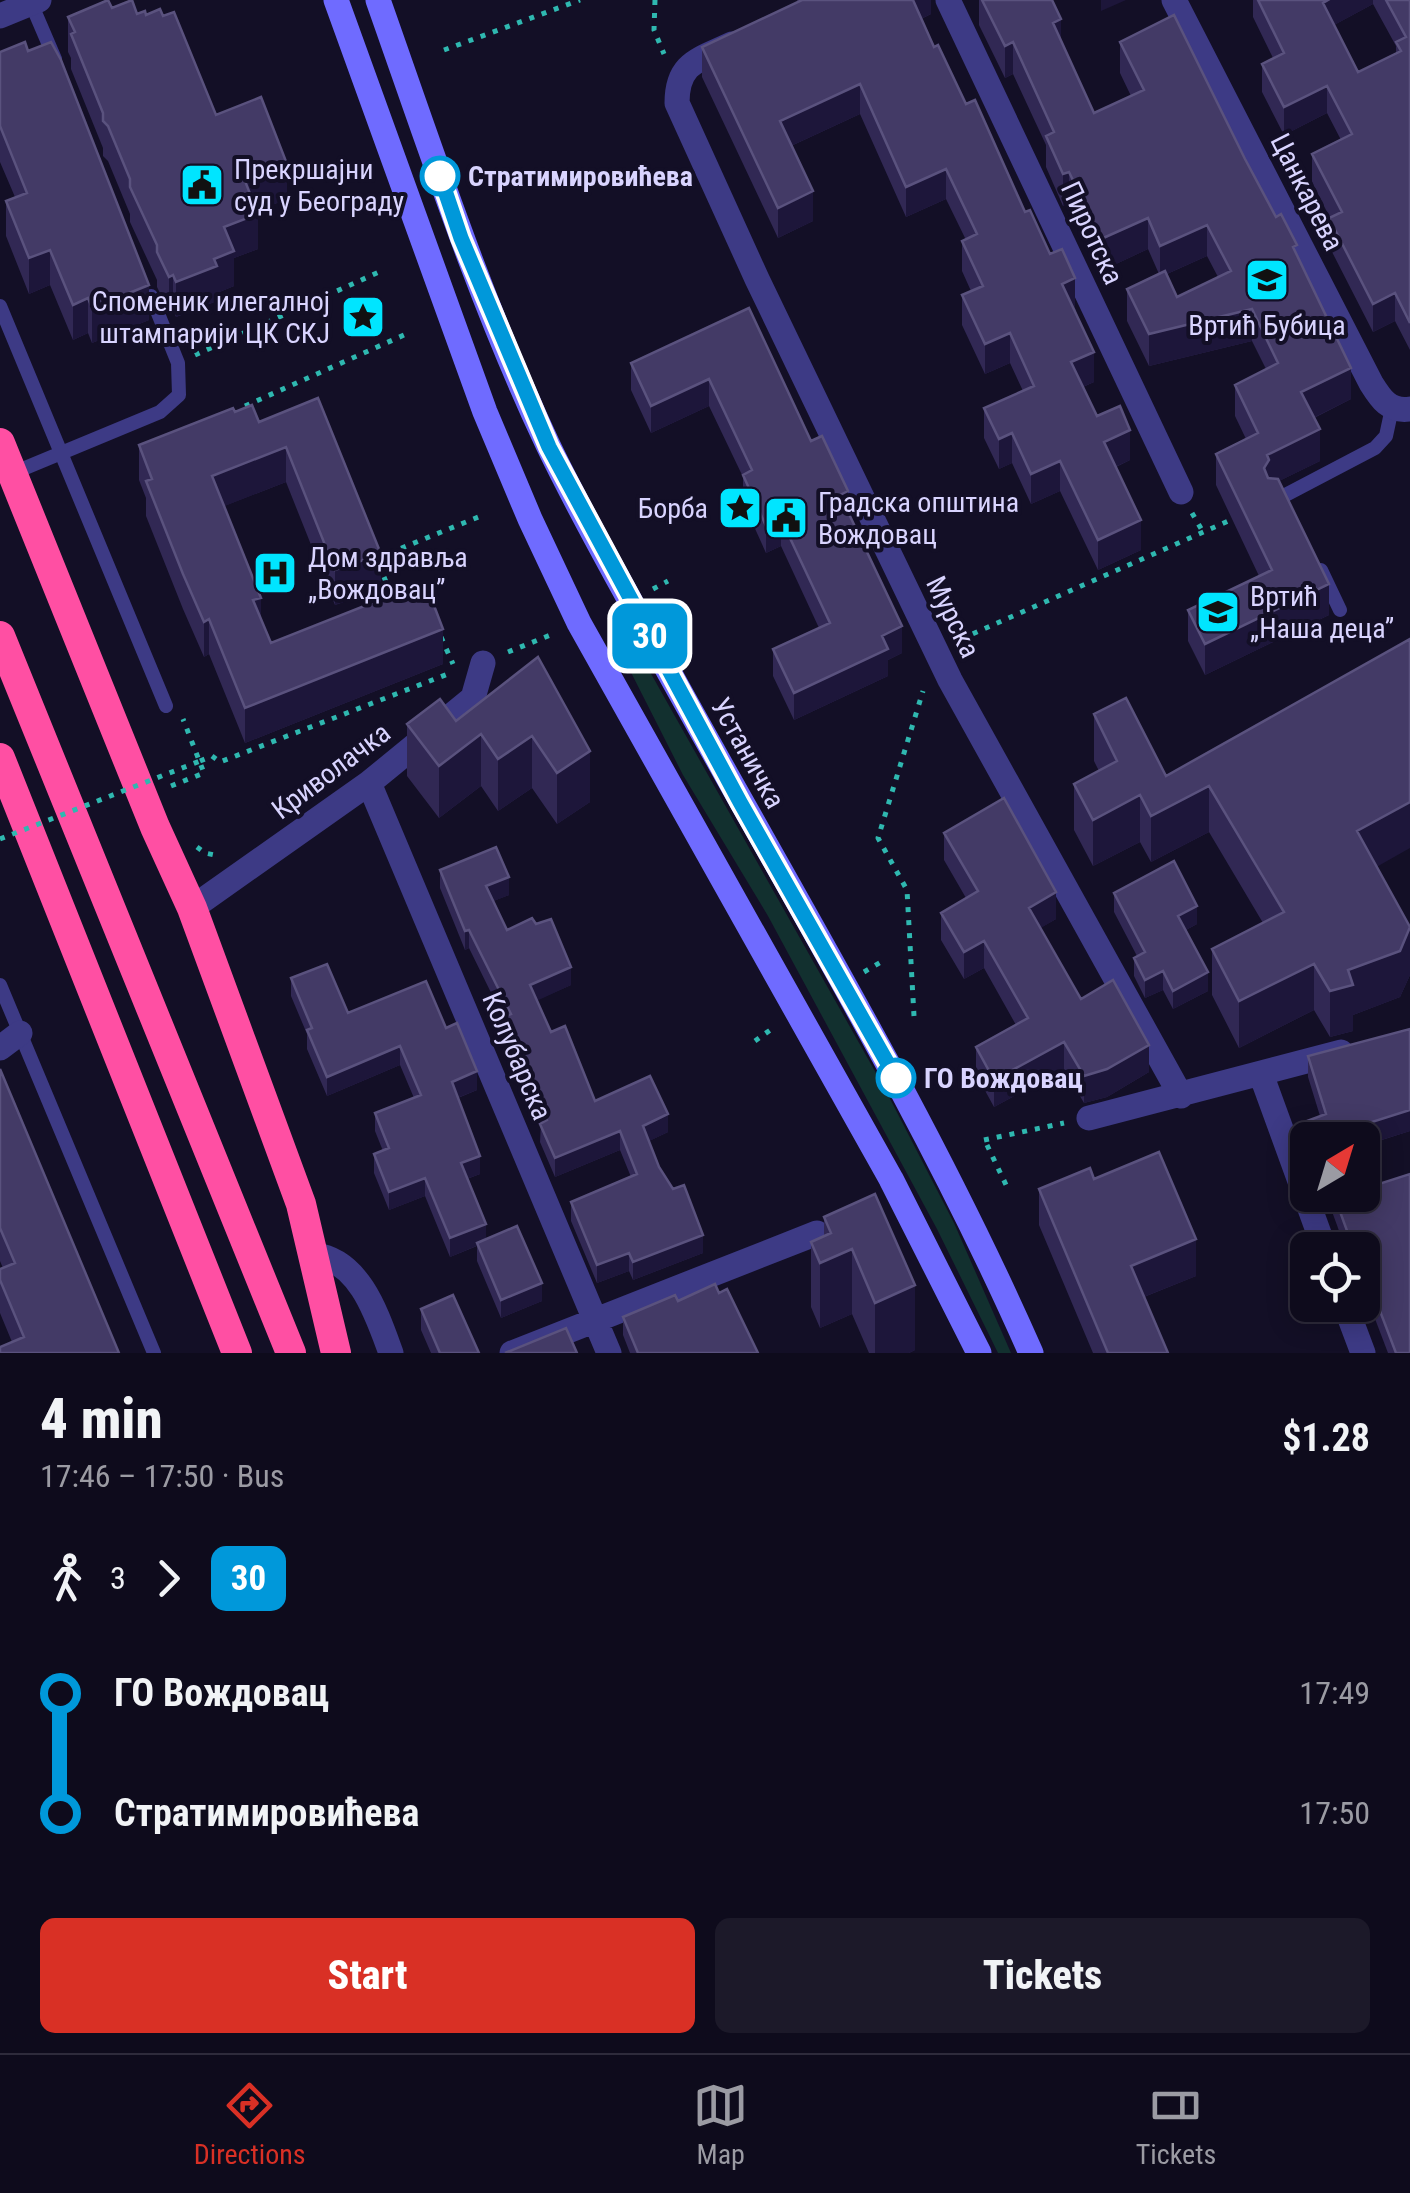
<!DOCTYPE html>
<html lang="en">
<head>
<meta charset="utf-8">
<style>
	:root { --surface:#0e0b1c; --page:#1c1929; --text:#f1f3f6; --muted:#9b9ba3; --line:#2e2b3b; --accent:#d93025 }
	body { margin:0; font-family:"Roboto Condensed",sans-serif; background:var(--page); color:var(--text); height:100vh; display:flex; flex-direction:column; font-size:38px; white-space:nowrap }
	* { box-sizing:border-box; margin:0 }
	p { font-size:32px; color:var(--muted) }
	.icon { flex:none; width:55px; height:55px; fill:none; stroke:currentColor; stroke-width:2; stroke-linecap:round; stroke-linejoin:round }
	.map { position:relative; height:1353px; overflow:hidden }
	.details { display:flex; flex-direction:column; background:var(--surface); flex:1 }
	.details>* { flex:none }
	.badge { padding:0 20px; border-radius:15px; font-size:35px; line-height:65px }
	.needle { width:65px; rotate:38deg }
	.buttons { position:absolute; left:1290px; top:1122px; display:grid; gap:20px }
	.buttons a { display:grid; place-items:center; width:90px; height:90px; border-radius:15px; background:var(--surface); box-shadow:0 5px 25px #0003,0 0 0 2px var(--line); font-size:50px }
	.map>.badge { position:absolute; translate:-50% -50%; box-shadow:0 0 0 5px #fff }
	.legs { display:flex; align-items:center; gap:15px; height:110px; padding:0 40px; font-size:32px }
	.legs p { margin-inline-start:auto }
	.head { display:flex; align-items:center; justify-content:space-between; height:170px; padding:0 40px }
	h1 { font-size:55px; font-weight:800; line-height:75px }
	.action { display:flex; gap:20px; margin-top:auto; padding:20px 40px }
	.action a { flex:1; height:115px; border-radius:15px; background:var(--accent); color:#fff; font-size:40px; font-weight:800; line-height:115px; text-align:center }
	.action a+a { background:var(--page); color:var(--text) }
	ul { padding:0 40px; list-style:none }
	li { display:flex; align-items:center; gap:35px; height:120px; font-size:38px }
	li i { display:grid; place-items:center; width:15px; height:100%; margin:0 12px; background:currentColor }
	li i::after { content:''; width:25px; height:25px; margin:-12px; border:8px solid; border-radius:50%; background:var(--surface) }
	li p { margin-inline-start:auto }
	li:first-child i { background:linear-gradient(#0000 50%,currentColor 0) }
	li:last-child i { background:linear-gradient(currentColor 50%,#0000 0) }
	.dock { display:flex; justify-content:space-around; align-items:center; height:140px; border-top:2px solid var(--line); background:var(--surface); font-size:28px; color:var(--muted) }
	.dock a { display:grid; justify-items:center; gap:5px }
	.dock .current { color:var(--accent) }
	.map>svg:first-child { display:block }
	.green { fill:#12302f }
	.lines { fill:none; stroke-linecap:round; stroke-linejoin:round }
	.path { stroke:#2fb8b0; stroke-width:5; stroke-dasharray:5 8; stroke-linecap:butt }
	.lane { stroke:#3d3a85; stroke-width:14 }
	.street { stroke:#3d3a85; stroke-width:25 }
	.secondary { stroke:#6f6bff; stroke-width:25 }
	.highway { stroke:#ff4fa3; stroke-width:30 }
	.path-bridge { stroke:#2fb8b0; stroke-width:5; stroke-dasharray:5 8; stroke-linecap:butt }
	.wall { fill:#312854; fill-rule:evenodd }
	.shaded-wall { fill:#1d163a }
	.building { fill:#433a66; stroke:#5a527e; stroke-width:2.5 }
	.line-1-casing { stroke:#fff; stroke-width:22 }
	.line-1 { stroke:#0098da; stroke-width:15 }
	.stop-1-dot { fill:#fff; stroke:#0098da; stroke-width:5 }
	.labels { text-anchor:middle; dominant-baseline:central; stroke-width:8; stroke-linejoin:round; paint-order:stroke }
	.poi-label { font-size:28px; fill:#d9d4ff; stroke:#130f26; text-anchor:start }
	.stop-label { font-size:28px; font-weight:bold; fill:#d9d4ff; stroke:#130f26; text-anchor:start }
	.street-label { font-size:28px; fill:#d9d4ff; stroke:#130f26 }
</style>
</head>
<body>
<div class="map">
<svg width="1410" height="1353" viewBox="0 0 1410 1353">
	<rect width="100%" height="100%" fill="#130f26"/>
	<path class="green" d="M623 624 885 1089 954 1223 1011 1353H998L937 1229 768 916 683 775 609 629Z"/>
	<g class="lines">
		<path class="path" d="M655 0 654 30 664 54
			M444 50 580 0
			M195 355 379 272
			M245 406 404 335
			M1192 513 1203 532
			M377 558 481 516
			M379 565 394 601
			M653 589 668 581
			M441 637 453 664
			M961 639 1235 518
			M508 652 553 634
			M200 761 212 756 220 762 453 672
			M171 786 204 773 183 719
			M197 847 205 853 219 856
			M864 972 881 962
			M914 1016 907 890 878 838 923 691
			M755 1041 773 1028
			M984 1140 1064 1123
			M987 1145 1008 1189"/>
		<path class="lane" d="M31 3 55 59
			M0 306 166 706
			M13 473 160 412 179 395 178 363 151 296
			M1274 501 1375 448 1386 436 1392 408
			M1321 570 1340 610
			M0 985 154 1353"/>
		<path class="street" d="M948 0 1181 492
			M1174 0 1371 383C1381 399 1389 412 1410 409
			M0 16 39 0
			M732 44C699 60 677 62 677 103L757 279 950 680 1181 1096
			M369 783 609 1353
			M192 908 369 783 473 698 483 663
			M0 1048 20 1033
			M1261 1074 1325 1250
			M1089 1118 1341 1052
			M315 1255C360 1261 377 1315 391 1353
			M1345 1305 1363 1353
			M512 1353 817 1233"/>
		<path class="secondary" d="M336 0 485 412 530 519 579 623 891 1179 979 1353
			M378 0C431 150 480 301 548 445 582 516 621 583 658 652 785 884 924 1110 1031 1353"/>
		<path class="highway" d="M0 443 155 827 192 908 301 1204 336 1353
			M0 636 291 1353
			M0 758 237 1353"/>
		<path class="path-bridge" d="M0 839 200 761"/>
	</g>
	<path class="wall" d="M797 0H931V14L921 19 934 47 1025 212 1075 308 1094 382 1083 387 1097 416 1130 460 1116 467 1141 550 1098 570 1060 491 1031 504 1012 463 999 469 984 438V408L1023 391 1010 363 985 374 962 325V295L971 291 962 271V241L966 240 946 199 906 217 860 114 791 146 813 221 778 238 702 77V47L798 2Z
		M979 0H1052L1061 42 1094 113 1131 96 1120 73V42L1245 159 1297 254 1351 399 1314 418 1320 461 1279 481 1329 615 1205 675 1188 641V610L1259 576 1216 485V454L1246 439 1235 416V385L1266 369 1252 341 1149 366 1127 321V289L1159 274 1148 249 1101 271 1069 203 1063 206 1046 167V145L1013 74 1005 78 979 25ZM1207 256 1218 277 1177 297 1167 274Z
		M1253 0H1410V350L1395 321 1373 332 1329 246 1330 218 1312 182V154L1341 140 1327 113 1284 135 1262 92V64L1273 58 1253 17ZM1373 4 1396 46V53L1358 72 1334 25Z
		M112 8 137 14 216 115 287 199 257 211 258 249 234 258V286L217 293V301L176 317 173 310 169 312 157 287V280L130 222V214L108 161 103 156V148L71 69V58L68 52V17Z
		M0 52 149 320 92 343 88 333 73 340 50 285 29 294 6 236V201L15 197 0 162Z
		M749 308 811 441 848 510 902 653 888 660V676L794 720 773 676V649L819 628 781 546 766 553 743 502V477L709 406 651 433 631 390V363Z
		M318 398 381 589 335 605 286 482 224 506 261 619 271 643 443 664 245 743 209 654 204 657 183 609 146 516V498L139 480V445L235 412 259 422Z
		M1410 639 1376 867 1410 927V975L1400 997 1353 1015V1031L1330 1037 1314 1010 1239 1048 1212 995V949L1263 923 1209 832 1151 862 1140 842 1093 866 1074 830V784L1099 771 1094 761V714L1166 776Z
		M538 657 590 802 557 824 532 788 498 811 481 786 439 818 407 776V724L456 721Z
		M944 833 1056 919 1040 928 1081 999 1149 1072 1107 1097 1084 1103 1064 1069 994 1107 976 1074V1047L1016 1025 984 968 964 979 941 940V913L966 898 944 860Z
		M440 870 509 895 493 901 507 930 571 985 537 1000 551 1032 595 1101 668 1132 649 1141 659 1167 703 1253 633 1280 629 1271 597 1283 571 1221V1202L631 1177 620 1150 555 1177 540 1142 541 1123 503 1036V1017L469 948 465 950 440 888Z
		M1114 893 1197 924 1186 930 1208 991 1173 1009 1163 990 1145 998 1134 976V958L1137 956 1114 912Z
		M291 978 348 1013 446 1028 477 1090 458 1098 480 1174 467 1179 486 1239 542 1301 501 1318 477 1261V1246L450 1257 425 1196 389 1210 374 1173V1154L383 1151 375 1131V1113L414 1098 400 1065 327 1096 307 1049V1034L291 996Z
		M1410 1029V1131L1363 1146 1410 1353H1388L1369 1303 1366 1304 1362 1295V1250H1346L1326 1195H1362V1140H1308V1144L1307 1121 1320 1116 1308 1077V1056Z
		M0 1069 119 1353 12 1342 0 1313V1269L3 1268 0 1261Z
		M1094 1179 1196 1276 1144 1297 1168 1353H1093L1039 1225V1189Z
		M875 1194 915 1350 909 1353H869L852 1314 820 1328 811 1307V1242L824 1237V1217Z
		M719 1293 758 1353H630L623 1335V1317L678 1301Z
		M421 1309 479 1353H431L421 1330Z"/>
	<path class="shaded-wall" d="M910 0H931V14L910 24Z
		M1101 0H1126L1101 11Z
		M1328 0H1373V4L1323 31V3Z
		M1061 19V51L1053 23Z
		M1013 42V74L1005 78V46Z
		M860 84V114L780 151V121Z
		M1327 86V113L1284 135V107Z
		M287 164V199L245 216V181Z
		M946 169V199L906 217V187Z
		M1069 172V203L1063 206V174Z
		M813 191V221L778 238V208Z
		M258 214V249L234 258V286L217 293V301L176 317V282L214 259 224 227Z
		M1148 218V249L1101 271V239Z
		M1207 225V256L1160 277V246Z
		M50 250V285L29 294V258Z
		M173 275V310L169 312V277Z
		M1075 278V308L1062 314V284Z
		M149 285V320L92 343V308Z
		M1395 293V321L1373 332V304Z
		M88 298V333L73 340V305Z
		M1252 309V341L1149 366V334Z
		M1010 333V363L985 374V344Z
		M1094 352V382L1071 392V362Z
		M1351 368V399L1301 424V392Z
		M709 379V406L651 433V406Z
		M1320 429V461L1269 486 1264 468 1267 455Z
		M1130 430V460L1104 472V442Z
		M1012 433V463L999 469V439Z
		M286 447V482L212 511V476Z
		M1060 461V491L1031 504V474Z
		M848 491V518L840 495Z
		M781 519V546L766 553V526Z
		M1141 520V550L1098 570V540Z
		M381 554V589L335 605V570Z
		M1329 584V615L1205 675V644Z
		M261 598V633L253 600Z
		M209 619V654L204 657V622Z
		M902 626V653L888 660V676L794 720V693L882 636Z
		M443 629V664L245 743V708Z
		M481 734V786L439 818V766Z
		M532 736V788L498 811V759Z
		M590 751V802L557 824V773Z
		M1209 786V832L1151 862V816Z
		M1140 795V842L1093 866V820Z
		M1410 802V848L1357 878V831Z
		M509 877V895L486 904V886Z
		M1056 892V919L1029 935V908Z
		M1197 906V924L1178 934V916Z
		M1410 929V975L1400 997 1353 1015V1031L1330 1037V991L1348 970Z
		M469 930V948L465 950V931Z
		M984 941V968L964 979V952Z
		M1314 964V1010L1239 1048V1001Z
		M571 967V985L530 1004V985Z
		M1163 971V990L1145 998V980Z
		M1208 972V991L1173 1009V991Z
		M1064 1042V1069L994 1107V1080Z
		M1149 1045V1072L1107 1097 1084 1103V1076Z
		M400 1046V1065L327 1096V1077Z
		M477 1071V1090L452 1100V1082Z
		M1410 1110V1131L1362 1146V1140H1356V1127Z
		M668 1114V1132L643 1144V1126Z
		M620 1131V1150L555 1177V1158Z
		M480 1156V1174L461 1181V1163Z
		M425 1178V1196L389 1210V1192Z
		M486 1224V1242L450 1257V1238Z
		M703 1235V1253L633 1280V1262Z
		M1196 1239V1276L1131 1302V1266Z
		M852 1249V1314L820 1328V1263Z
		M629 1253V1271L597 1283V1265Z
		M1369 1282V1303L1366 1304V1283Z
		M542 1283V1301L501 1318V1300Z
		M915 1285V1350L909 1353H875V1303Z"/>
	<path class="building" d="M108 0 112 8 132 0 137 14 145 11 146 15 160 9 163 16 174 12 216 115 261 97 287 164 245 181 258 214 224 227 234 251 214 259 217 266 176 282 173 275 169 277 157 252V245L130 187V179L108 126 103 121V113L71 34 75 32 68 17Z
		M802 0H913L934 47 938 45 966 104 975 100 1025 212 1030 210 1050 254 1062 249 1075 278 1062 284 1094 352 1071 362 1097 416 1120 406 1130 430 1104 442 1141 520 1098 540 1060 461 1031 474 1012 433 999 439 984 408 1034 386 1010 333 985 344 962 295 983 286 962 241 977 234 946 169 906 187 860 84 780 121 813 191 778 208 702 47Z
		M982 0H1052L1061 19 1053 23 1094 113 1144 90 1120 42 1174 15 1245 159 1276 217 1281 214 1297 245 1293 247 1351 368 1301 392 1320 429 1267 455 1269 460 1264 468 1268 478 1278 479 1329 584 1205 644 1188 610 1272 570 1216 454 1258 433 1235 385 1278 363 1252 309 1149 334 1127 289 1165 271 1177 297 1231 271 1207 225 1160 246 1148 218 1101 239 1069 172 1063 174 1046 136 1054 132 1013 42 1005 46Z
		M1258 0H1328L1323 3 1358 72 1401 51 1396 42 1406 37 1386 0H1410V323L1395 293 1373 304 1329 218 1342 212 1312 154 1352 134 1327 86 1284 107 1262 64 1284 53Z
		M25 42 28 51 51 42 61 60 149 285 92 308 88 298 73 305 50 250 29 258 6 201 27 193 0 126V52Z
		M749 308 811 441 822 436 848 491 840 495 902 626 882 636 888 649 794 693 773 649 830 623 781 519 766 526 743 475 752 470 709 379 651 406 631 363Z
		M318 398 381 554 335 570 286 447 212 476 261 598 253 600 271 643 425 582 443 629 245 708 209 619 204 622 183 574 146 481 152 479 139 445 233 408 235 412 252 405 259 422Z
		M1410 639V802L1357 831 1410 927 1400 951 1348 970 1353 985 1330 991 1314 964 1239 1001 1212 949 1284 912 1209 786 1151 816 1140 795 1093 820 1074 784 1117 761 1094 714 1126 698 1166 776Z
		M538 657 590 751 557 773 532 736 498 759 481 734 439 766 407 724 440 699 456 721Z
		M1004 798 1056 892 1029 908 1081 999 1113 980 1149 1045 1107 1069 1084 1076 1064 1042 994 1080 976 1047 1028 1018 984 941 964 952 941 913 978 891 944 833Z
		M496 847 509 877 486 886 507 930 532 918 536 924 551 919 571 967 530 985 551 1032 565 1026 595 1101 650 1076 668 1114 643 1126 659 1167 673 1189 684 1185 703 1235 633 1262 629 1253 597 1265 571 1202 637 1174 620 1131 555 1158 540 1124 547 1120 503 1017 511 1014 469 930 465 931 440 870Z
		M1174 861 1197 906 1178 916 1208 972 1173 991 1163 971 1145 980 1134 958 1145 952 1114 893Z
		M327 964 348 1013 426 981 446 1028 457 1023 477 1071 452 1082 480 1156 461 1163 486 1224 450 1238 425 1178 389 1192 374 1154 389 1148 375 1113 421 1095 400 1046 327 1077 307 1030 312 1028 291 978Z
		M1410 1029V1110L1356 1127 1361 1140H1314L1307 1121 1326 1114 1308 1056Z
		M0 1069 119 1353H0V1347L24 1337 0 1280V1269L15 1263 0 1228Z
		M1362 1146 1376 1185 1410 1174V1353H1396L1369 1282 1366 1283 1362 1274V1250H1354L1334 1195H1362Z
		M1159 1152 1196 1239 1131 1266 1168 1353H1108L1039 1189 1090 1168 1094 1179Z
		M875 1194 915 1285 875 1303 852 1249 820 1263 811 1242 831 1233 824 1217Z
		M517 1226 542 1283 501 1300 477 1243Z
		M715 1284 719 1293 727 1289 758 1353H638L623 1317 675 1295 678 1301Z
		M453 1295 479 1353H440L421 1309Z
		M566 1328 577 1353H505Z"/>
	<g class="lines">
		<defs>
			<path id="line-1" d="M440 176 461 238 549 447 740 802 896 1078"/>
		</defs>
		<use href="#line-1" class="line-1-casing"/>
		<use href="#line-1" class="line-1"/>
	</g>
	<defs>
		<symbol id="civic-square" viewBox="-11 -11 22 22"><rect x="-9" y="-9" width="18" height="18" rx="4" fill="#00e5ff" stroke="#130f26"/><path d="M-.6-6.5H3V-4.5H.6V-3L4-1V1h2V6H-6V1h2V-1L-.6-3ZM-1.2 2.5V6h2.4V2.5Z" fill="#111"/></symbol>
		<symbol id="school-square" viewBox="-11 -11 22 22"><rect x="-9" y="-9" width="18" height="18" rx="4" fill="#00e5ff" stroke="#130f26"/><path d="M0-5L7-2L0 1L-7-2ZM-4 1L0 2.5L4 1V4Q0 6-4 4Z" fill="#111"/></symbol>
		<symbol id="sight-square" viewBox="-11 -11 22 22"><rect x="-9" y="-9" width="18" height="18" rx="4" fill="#00e5ff" stroke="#130f26"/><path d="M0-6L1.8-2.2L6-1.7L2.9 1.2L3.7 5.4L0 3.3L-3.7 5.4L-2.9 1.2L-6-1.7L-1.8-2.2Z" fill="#111"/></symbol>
		<symbol id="hospital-square" viewBox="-11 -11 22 22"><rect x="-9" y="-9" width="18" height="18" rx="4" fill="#00e5ff" stroke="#130f26"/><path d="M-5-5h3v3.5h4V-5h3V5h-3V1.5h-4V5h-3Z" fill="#111"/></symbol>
	</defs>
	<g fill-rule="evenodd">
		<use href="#civic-square" x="177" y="160" width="50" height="50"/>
		<use href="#school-square" x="1242" y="255" width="50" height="50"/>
		<use href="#sight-square" x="338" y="292" width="50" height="50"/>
		<use href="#sight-square" x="715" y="483" width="50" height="50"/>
		<use href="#civic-square" x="761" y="493" width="50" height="50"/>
		<use href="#hospital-square" x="250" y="548" width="50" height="50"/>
		<use href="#school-square" x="1193" y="587" width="50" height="50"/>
	</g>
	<g class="stop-1-dot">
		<circle cx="440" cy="176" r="18"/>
		<circle cx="896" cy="1078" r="18"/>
	</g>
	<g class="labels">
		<g class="poi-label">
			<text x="234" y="169">Прекршајни<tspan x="234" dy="32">суд у Београду</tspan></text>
			<text x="330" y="301" text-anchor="end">Споменик илегалној<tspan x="330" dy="32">штампарији ЦК СКЈ</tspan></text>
			<text x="1267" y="325" text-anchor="middle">Вртић Бубица</text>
			<text x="818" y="502">Градска општина<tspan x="818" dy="32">Вождовац</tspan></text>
			<text x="708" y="508" text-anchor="end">Борба</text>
			<text x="308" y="557">Дом здравља<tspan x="308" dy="32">„Вождовац”</tspan></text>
			<text x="1250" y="596">Вртић<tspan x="1250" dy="32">„Наша деца”</tspan></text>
		</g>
		<g class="stop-label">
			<text x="468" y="176">Стратимировићева</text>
			<text x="924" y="1078">ГО Вождовац</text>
		</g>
		<g class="street-label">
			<text transform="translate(1307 192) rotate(63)">Цанкарева</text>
			<text transform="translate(1092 233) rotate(65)">Пиротска</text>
			<text transform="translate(953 617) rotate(64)">Мурска</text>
			<text transform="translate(748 753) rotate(61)">Устаничка</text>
			<text transform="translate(331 771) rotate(-37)">Криволачка</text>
			<text transform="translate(517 1056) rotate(67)">Колубарска</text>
		</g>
	</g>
</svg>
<div class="buttons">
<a><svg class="needle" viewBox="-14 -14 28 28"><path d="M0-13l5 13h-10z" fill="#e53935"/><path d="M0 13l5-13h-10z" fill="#9b9ba3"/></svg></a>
<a><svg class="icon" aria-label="locate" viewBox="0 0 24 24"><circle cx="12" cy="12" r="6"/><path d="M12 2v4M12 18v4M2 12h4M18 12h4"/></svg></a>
</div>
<b class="badge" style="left:650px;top:636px;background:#0098da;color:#fff">30</b>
</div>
<section class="details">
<div class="head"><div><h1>4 min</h1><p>17:46 – 17:50 · Bus</p></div><b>$1.28</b></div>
<div class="legs"><svg class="icon" aria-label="walk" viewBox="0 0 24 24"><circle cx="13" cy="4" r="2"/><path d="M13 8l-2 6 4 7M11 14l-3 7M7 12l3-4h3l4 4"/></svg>3<svg class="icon" aria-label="forward" viewBox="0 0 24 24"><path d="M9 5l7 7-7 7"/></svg><b class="badge" style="background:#0098da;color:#fff">30</b></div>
<ul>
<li><i style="color:#0098da"></i><b>ГО Вождовац</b><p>17:49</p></li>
<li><i style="color:#0098da"></i><b>Стратимировићева</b><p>17:50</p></li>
</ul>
<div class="action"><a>Start</a><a>Tickets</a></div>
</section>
<nav class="dock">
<a class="current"><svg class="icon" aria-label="directions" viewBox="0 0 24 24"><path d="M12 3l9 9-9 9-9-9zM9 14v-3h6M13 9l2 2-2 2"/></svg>Directions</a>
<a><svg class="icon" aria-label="map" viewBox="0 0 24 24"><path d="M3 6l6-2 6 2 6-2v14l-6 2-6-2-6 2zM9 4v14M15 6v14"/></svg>Map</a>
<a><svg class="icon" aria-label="tickets" viewBox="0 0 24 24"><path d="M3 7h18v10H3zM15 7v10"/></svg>Tickets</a>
</nav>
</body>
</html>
